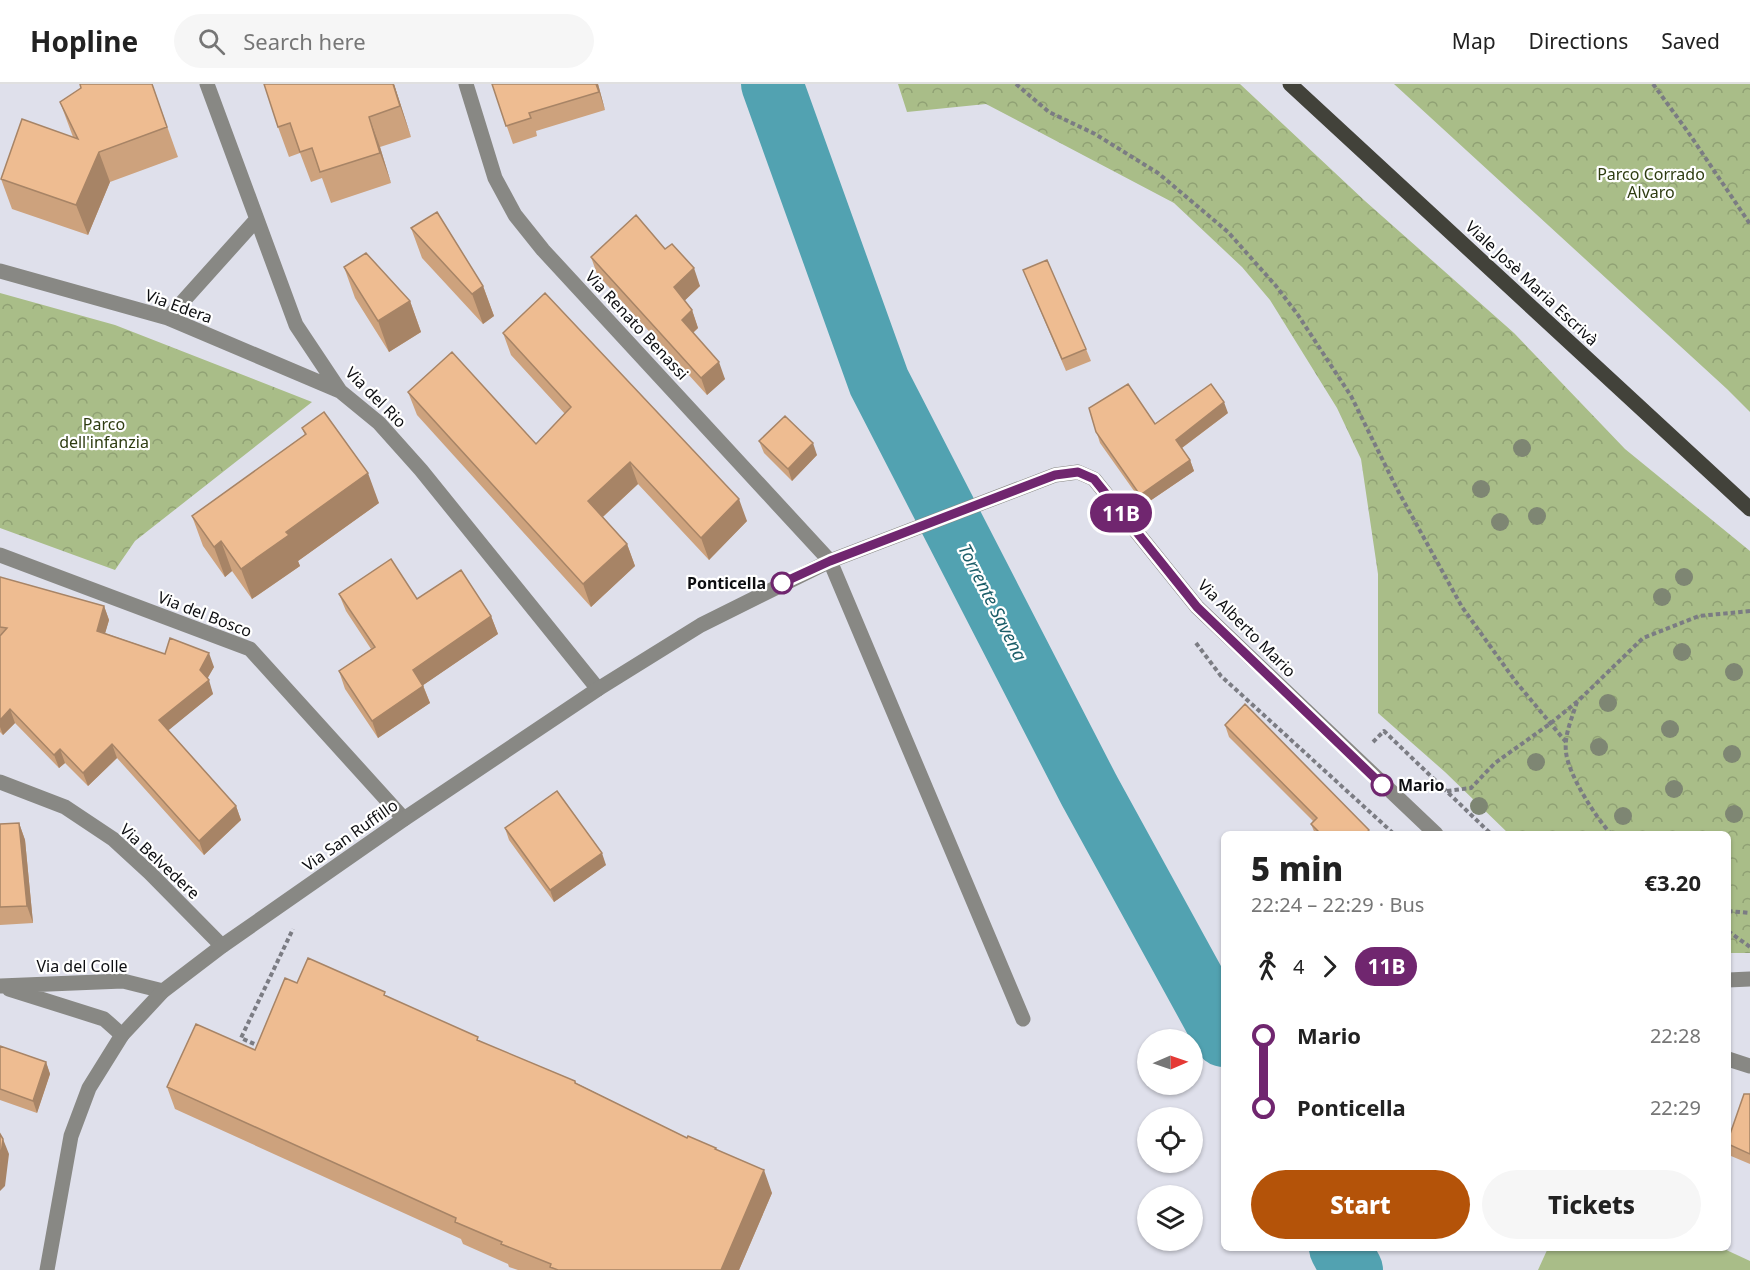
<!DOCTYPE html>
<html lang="en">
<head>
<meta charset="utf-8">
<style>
	:root { --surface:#fff; --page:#f6f6f6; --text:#222; --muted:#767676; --line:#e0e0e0; --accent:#b45309 }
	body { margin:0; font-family:"Noto Sans",sans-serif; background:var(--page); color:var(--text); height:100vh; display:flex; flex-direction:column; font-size:22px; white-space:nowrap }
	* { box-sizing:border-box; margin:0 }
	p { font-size:20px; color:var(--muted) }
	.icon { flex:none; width:33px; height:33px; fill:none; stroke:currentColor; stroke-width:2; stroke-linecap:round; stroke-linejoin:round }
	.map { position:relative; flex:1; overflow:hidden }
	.sheet { position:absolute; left:1221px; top:747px; width:510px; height:420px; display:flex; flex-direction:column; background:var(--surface); border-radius:9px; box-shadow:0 2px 4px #0004 }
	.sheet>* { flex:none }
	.badge { padding:0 12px; border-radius:20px; font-size:21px; line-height:39px }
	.needle { width:39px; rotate:88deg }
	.buttons { position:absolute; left:1137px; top:945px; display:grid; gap:12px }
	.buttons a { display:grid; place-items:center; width:66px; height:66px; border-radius:50%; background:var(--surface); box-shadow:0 2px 4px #0004; font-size:30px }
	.map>.badge { position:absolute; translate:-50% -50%; box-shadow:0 0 0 3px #fff }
	.legs { display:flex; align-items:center; gap:9px; height:66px; padding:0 30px; font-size:20px }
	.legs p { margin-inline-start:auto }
	.overview { display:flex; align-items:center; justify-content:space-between; height:102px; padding:0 30px }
	h1 { font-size:33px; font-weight:800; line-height:45px }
	.button { display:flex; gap:12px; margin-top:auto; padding:12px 30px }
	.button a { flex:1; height:69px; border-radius:36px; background:var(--accent); color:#fff; font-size:24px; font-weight:800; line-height:69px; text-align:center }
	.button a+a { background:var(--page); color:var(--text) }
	ul { padding:0 30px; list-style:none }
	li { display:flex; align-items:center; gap:21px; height:72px; font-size:22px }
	li i { display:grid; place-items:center; width:9px; height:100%; margin:0 8px; background:currentColor }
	li i::after { content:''; width:15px; height:15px; margin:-8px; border:4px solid; border-radius:50%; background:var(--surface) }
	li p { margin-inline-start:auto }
	li:first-child i { background:linear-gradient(#0000 50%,currentColor 0) }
	li:last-child i { background:linear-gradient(currentColor 50%,#0000 0) }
	header { display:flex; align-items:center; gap:36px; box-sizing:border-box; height:84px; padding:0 30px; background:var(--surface); border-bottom:2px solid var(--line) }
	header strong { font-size:28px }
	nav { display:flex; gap:33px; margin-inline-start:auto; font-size:21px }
	.search { width:420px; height:54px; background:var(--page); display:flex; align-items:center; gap:15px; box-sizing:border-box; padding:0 21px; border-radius:33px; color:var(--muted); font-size:22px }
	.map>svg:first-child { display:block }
	.park { fill:url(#park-crowns) }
	.garden { fill:#a9bd88 }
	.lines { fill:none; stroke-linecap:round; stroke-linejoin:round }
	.river { stroke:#52a2b1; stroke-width:62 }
	.path { stroke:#7b7c83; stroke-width:4; stroke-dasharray:4.5 3; stroke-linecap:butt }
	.service { stroke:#888884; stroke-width:15 }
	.minor { stroke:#888884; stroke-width:15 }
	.tertiary { stroke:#888884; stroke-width:15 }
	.primary { stroke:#42423a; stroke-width:15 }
	.tree { fill:#7e8673 }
	.wall { fill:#cda27d }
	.shaded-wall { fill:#a78466 }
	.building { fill:#eebc91; stroke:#a78466; stroke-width:1.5 }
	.line-1-casing { stroke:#fff; stroke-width:14 }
	.line-1 { stroke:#70266f; stroke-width:9 }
	.stop-1-dot { fill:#fff; stroke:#70266f; stroke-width:3 }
	.labels { text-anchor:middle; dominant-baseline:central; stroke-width:4.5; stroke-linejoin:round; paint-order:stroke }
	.park-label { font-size:16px; fill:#2e3c11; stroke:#fff }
	.street-label { font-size:16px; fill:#0d0e11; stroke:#fff }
	.stop-label { font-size:16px; font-weight:bold; fill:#0d0e11; stroke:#fff; text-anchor:end }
	.water-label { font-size:18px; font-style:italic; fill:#1c5e69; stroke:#fff }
</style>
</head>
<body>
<header>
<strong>Hopline</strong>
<div class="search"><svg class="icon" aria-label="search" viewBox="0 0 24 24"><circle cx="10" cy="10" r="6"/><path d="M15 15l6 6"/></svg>Search here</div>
<nav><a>Map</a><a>Directions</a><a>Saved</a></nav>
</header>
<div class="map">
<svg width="1750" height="1186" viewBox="0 0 1750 1186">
	<defs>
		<pattern id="park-crowns" width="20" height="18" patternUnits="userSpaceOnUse" patternTransform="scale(1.5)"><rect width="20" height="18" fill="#a9bd88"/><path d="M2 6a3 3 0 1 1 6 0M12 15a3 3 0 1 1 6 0" fill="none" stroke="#90a174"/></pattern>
	</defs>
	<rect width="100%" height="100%" fill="#dfe0eb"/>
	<path class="park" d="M898 0H1240L1365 117 1514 249 1625 365 1750 467V869H1728V750H1509L1445 688 1378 629V490L1361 375 1337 324 1270 216 1242 183 1174 119 986 20 907 28Z
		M1394 0H1750V328L1727 305Z
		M0 209 115 241 312 318 135 457 115 486 0 444Z"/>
	<path class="garden" d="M1548 1164H1722L1750 1177V1186H1538Z"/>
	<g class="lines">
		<path class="river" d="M772 0 879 298 1089 706 1224 952
			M1340 1164 1352 1186"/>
		<path class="path" d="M1016 0 1049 28 1095 50 1158 89 1228 148 1276 202 1298 231 1351 312 1397 405 1462 523 1516 598 1566 658
			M1653 0 1688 48 1750 140
			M1196 559 1221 592 1394 750
			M1577 618C1572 634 1564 651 1566 668 1568 690 1596 734 1611 750
			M1373 658 1384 647 1491 750
			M1447 707 1471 704 1495 679 1551 639 1578 617 1643 554 1699 532 1750 527
			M1728 827 1750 829
			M1728 847 1750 863
			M261 963 241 954 293 845"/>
		<path class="service" d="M830 477 1023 935
			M1728 975 1750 982"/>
		<path class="minor" d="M207 0 296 241 340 307 379 339 421 386 598 605
			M466 0 495 94 515 131 543 166 830 477
			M0 187 168 234 340 307
			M168 234 256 136
			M0 471 250 565 404 735
			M0 698 65 723 113 755 150 789 222 862
			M0 902 123 897 163 907
			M9 905 104 935 122 951"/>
		<path class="tertiary" d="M1728 896 1750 895
			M47 1186 71 1052 89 1004 122 951 163 907 222 862 404 735 598 605 701 541 830 477 1055 391 1078 388 1094 395 1197 523 1436 750"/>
		<path class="primary" d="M1290 0 1750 425"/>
	</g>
	<g class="tree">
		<circle cx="1522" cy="364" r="9"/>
		<circle cx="1481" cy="405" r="9"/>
		<circle cx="1537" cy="432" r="9"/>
		<circle cx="1500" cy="438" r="9"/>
		<circle cx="1684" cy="493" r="9"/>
		<circle cx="1662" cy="513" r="9"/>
		<circle cx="1682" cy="568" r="9"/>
		<circle cx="1734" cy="588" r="9"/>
		<circle cx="1608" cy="619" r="9"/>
		<circle cx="1670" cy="645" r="9"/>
		<circle cx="1599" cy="663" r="9"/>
		<circle cx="1732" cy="670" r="9"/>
		<circle cx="1536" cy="678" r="9"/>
		<circle cx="1674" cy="705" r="9"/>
		<circle cx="1479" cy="722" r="9"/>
		<circle cx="1734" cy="730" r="9"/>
		<circle cx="1623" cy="732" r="9"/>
	</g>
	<path class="wall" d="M80 0H152L178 73 110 98 88 151 12 125 1 95 73 53 60 18 81 4Z
		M394 0 411 53 380 63 391 99 331 119 322 94 311 98 300 69 289 73 278 43Z
		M492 0H598L605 26 536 47 537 52 513 60Z
		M411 144 483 202 494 232 483 240 422 174Z
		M665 165 700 202 684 217 692 226 698 244 693 249 725 295 707 311 597 190 591 173Z
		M344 183 410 217 421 248 389 268 355 214Z
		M1023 186 1086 265 1091 277 1066 287Z
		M503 249 747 437 709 476 638 400 603 433 627 460 635 482 591 523 417 331 408 308 536 360 565 330 511 271Z
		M1089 324 1155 340 1228 329 1182 364 1190 376 1194 387 1144 421 1100 359Z
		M302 344 379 419 298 477 300 482 252 515 232 487 225 493 203 462 192 432 305 351Z
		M759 357 817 371 792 397 764 369Z
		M0 493 104 522 109 536 105 549 165 570 214 583 207 594 213 610 168 646 236 722 241 736 204 771 117 674 88 702 65 679 59 684 15 639 3 651 0 648Z
		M339 510 417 515 491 532 498 550 423 601 430 619 378 654 345 605 339 587 371 565 346 527Z
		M1225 641 1370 750H1315L1311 740 1313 737 1229 653Z
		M19 739 25 756 33 839 0 841V740Z
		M505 744 606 781 554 818 509 756Z
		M297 899 386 912 479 957 575 997 576 999 687 1054 716 1066 772 1109 739 1186H518L509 1183 508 1180 463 1160 461 1155 175 1025 167 1003 255 966Z
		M0 962 46 978 50 990 37 1029 0 1016Z
		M1750 1010V1080L1731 1072 1728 1063V1056Z"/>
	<path class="shaded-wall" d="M393 0H394L411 53 400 22Z
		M596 0H598L605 26 599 8Z
		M369 33 380 63 391 99 380 69Z
		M99 68 110 98 88 151 76 121Z
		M694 184 700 202 680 221 674 203Z
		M483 202 494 232 483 240 472 210Z
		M410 217 421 248 389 268 378 237Z
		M692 226 698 244 688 253 682 236Z
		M719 278 725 295 707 311 701 294Z
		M1224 318 1228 329 1179 366 1176 356Z
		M813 359 817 371 792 397 788 385Z
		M1190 376 1194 387 1144 421 1140 411Z
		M630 378 638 400 596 439 588 417Z
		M368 389 379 419 298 477 300 482 252 515 241 485 286 448Z
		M739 415 747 437 709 476 701 454Z
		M221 457 232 487 225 493 214 463Z
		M627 460 635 482 591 523 583 500Z
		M104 522 109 536 102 560 97 547Z
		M491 532 498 550 419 604 413 586Z
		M209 569 214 583 205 599 200 586Z
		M209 596 213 610 164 650 159 636Z
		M423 602 430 619 378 654 372 637Z
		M10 625 15 639 3 651 0 643V636Z
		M112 660 117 674 88 702 83 689Z
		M60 665 65 679 59 684 54 671Z
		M236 722 241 736 204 771 199 757Z
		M19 739 25 756 33 839 27 822Z
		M602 769 606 781 554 818 550 806Z
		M46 978 50 990 37 1029 33 1017Z
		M3 1055 9 1070 5 1102 0 1107V1078Z
		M764 1086 772 1109 739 1186H721Z"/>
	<path class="building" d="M80 0H152L167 43 99 68 76 121 1 95 22 35 78 55 60 18 81 4Z
		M264 0H393L400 22 369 33 380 69 320 88 312 64 300 68 290 39 278 43Z
		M492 0H596L599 8 529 29 531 34 506 42Z
		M437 128 483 202 472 210 411 144Z
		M636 131 665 165 672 160 694 184 674 203 692 226 682 236 719 278 701 294 591 173Z
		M366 169 410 217 378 237 344 183Z
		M1047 176 1086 265 1062 275 1023 186Z
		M545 209 739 415 701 454 630 378 588 417 627 460 583 500 408 308 452 268 536 360 571 323 503 249Z
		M1128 300 1155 340 1211 300 1224 318 1176 356 1190 376 1140 411 1096 348 1089 324Z
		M324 328 368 389 286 448 289 451 241 485 221 457 214 463 192 432 306 350 302 344Z
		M785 332 813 359 788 385 759 357Z
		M391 475 417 515 461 486 491 532 413 586 423 602 372 637 339 587 375 563 339 510Z
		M0 493 104 522 97 547 165 570 170 554 209 569 200 586 209 596 159 636 236 722 199 757 112 660 83 689 60 665 54 671 10 625 0 636V552L7 544 0 543Z
		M1245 620 1369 746 1365 750H1321L1311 740 1317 734 1225 641Z
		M557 707 602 769 550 806 505 744Z
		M19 739 27 822 0 823V740Z
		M308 874 385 908 384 911 478 953 477 956 575 997V999L687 1054 688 1052 716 1064 715 1065 764 1086 721 1186H558L550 1183 551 1180 501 1160 502 1158 455 1138 456 1134 167 1003 196 940 255 966 285 894 297 899Z
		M0 962 46 978 33 1017 0 1005Z
		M1744 1010H1750V1070L1728 1060V1056Z
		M0 1050 3 1055 0 1078Z"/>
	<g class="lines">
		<defs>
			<path id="line-1" d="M782 499 830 477 1055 391 1078 388 1094 395 1197 523 1382 701"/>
		</defs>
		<use href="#line-1" class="line-1-casing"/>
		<use href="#line-1" class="line-1"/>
	</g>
	<g class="stop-1-dot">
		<circle cx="782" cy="499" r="10"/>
		<circle cx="1382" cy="701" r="10"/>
	</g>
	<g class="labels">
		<g class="park-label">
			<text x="1651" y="90">Parco Corrado<tspan x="1651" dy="18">Alvaro</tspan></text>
			<text x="104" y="340">Parco<tspan x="104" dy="18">dell'infanzia</tspan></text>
		</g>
		<g class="street-label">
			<text transform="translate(1532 199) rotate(43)">Viale Josè Maria Escrivà</text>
			<text transform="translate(179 222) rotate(20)">Via Edera</text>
			<text transform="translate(637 241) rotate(47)">Via Renato Benassi</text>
			<text transform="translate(376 313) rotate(45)">Via del Rio</text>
			<text transform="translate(205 530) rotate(21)">Via del Bosco</text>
			<text transform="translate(1247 544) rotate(45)">Via Alberto Mario</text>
			<text transform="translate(350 751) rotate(-35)">Via San Ruffillo</text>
			<text transform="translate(160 777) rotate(43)">Via Belvedere</text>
			<text x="82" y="882">Via del Colle</text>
		</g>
		<g class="stop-label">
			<text x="766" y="499">Ponticella</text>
			<text x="1398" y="701" text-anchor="start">Mario</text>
		</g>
		<g class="water-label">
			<text transform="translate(993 518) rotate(63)">Torrente Savena</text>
		</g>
	</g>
</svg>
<div class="buttons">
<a><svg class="needle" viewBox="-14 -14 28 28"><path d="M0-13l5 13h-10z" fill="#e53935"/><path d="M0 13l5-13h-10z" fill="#767676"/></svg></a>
<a><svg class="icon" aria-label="locate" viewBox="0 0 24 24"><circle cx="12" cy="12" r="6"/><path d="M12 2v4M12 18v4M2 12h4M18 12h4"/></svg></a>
<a><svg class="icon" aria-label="layers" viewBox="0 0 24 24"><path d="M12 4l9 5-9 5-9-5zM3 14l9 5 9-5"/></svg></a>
</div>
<b class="badge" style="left:1121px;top:429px;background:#70266f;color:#fff">11B</b>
<section class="sheet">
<div class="overview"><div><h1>5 min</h1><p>22:24 – 22:29 · Bus</p></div><b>€3.20</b></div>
<div class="legs"><svg class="icon" aria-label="walk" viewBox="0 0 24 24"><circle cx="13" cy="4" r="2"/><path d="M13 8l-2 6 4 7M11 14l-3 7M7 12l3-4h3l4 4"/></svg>4<svg class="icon" aria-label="forward" viewBox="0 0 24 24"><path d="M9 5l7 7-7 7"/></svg><b class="badge" style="background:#70266f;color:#fff">11B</b></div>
<ul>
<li><i style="color:#70266f"></i><b>Mario</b><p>22:28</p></li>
<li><i style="color:#70266f"></i><b>Ponticella</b><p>22:29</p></li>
</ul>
<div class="button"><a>Start</a><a>Tickets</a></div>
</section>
</div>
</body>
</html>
